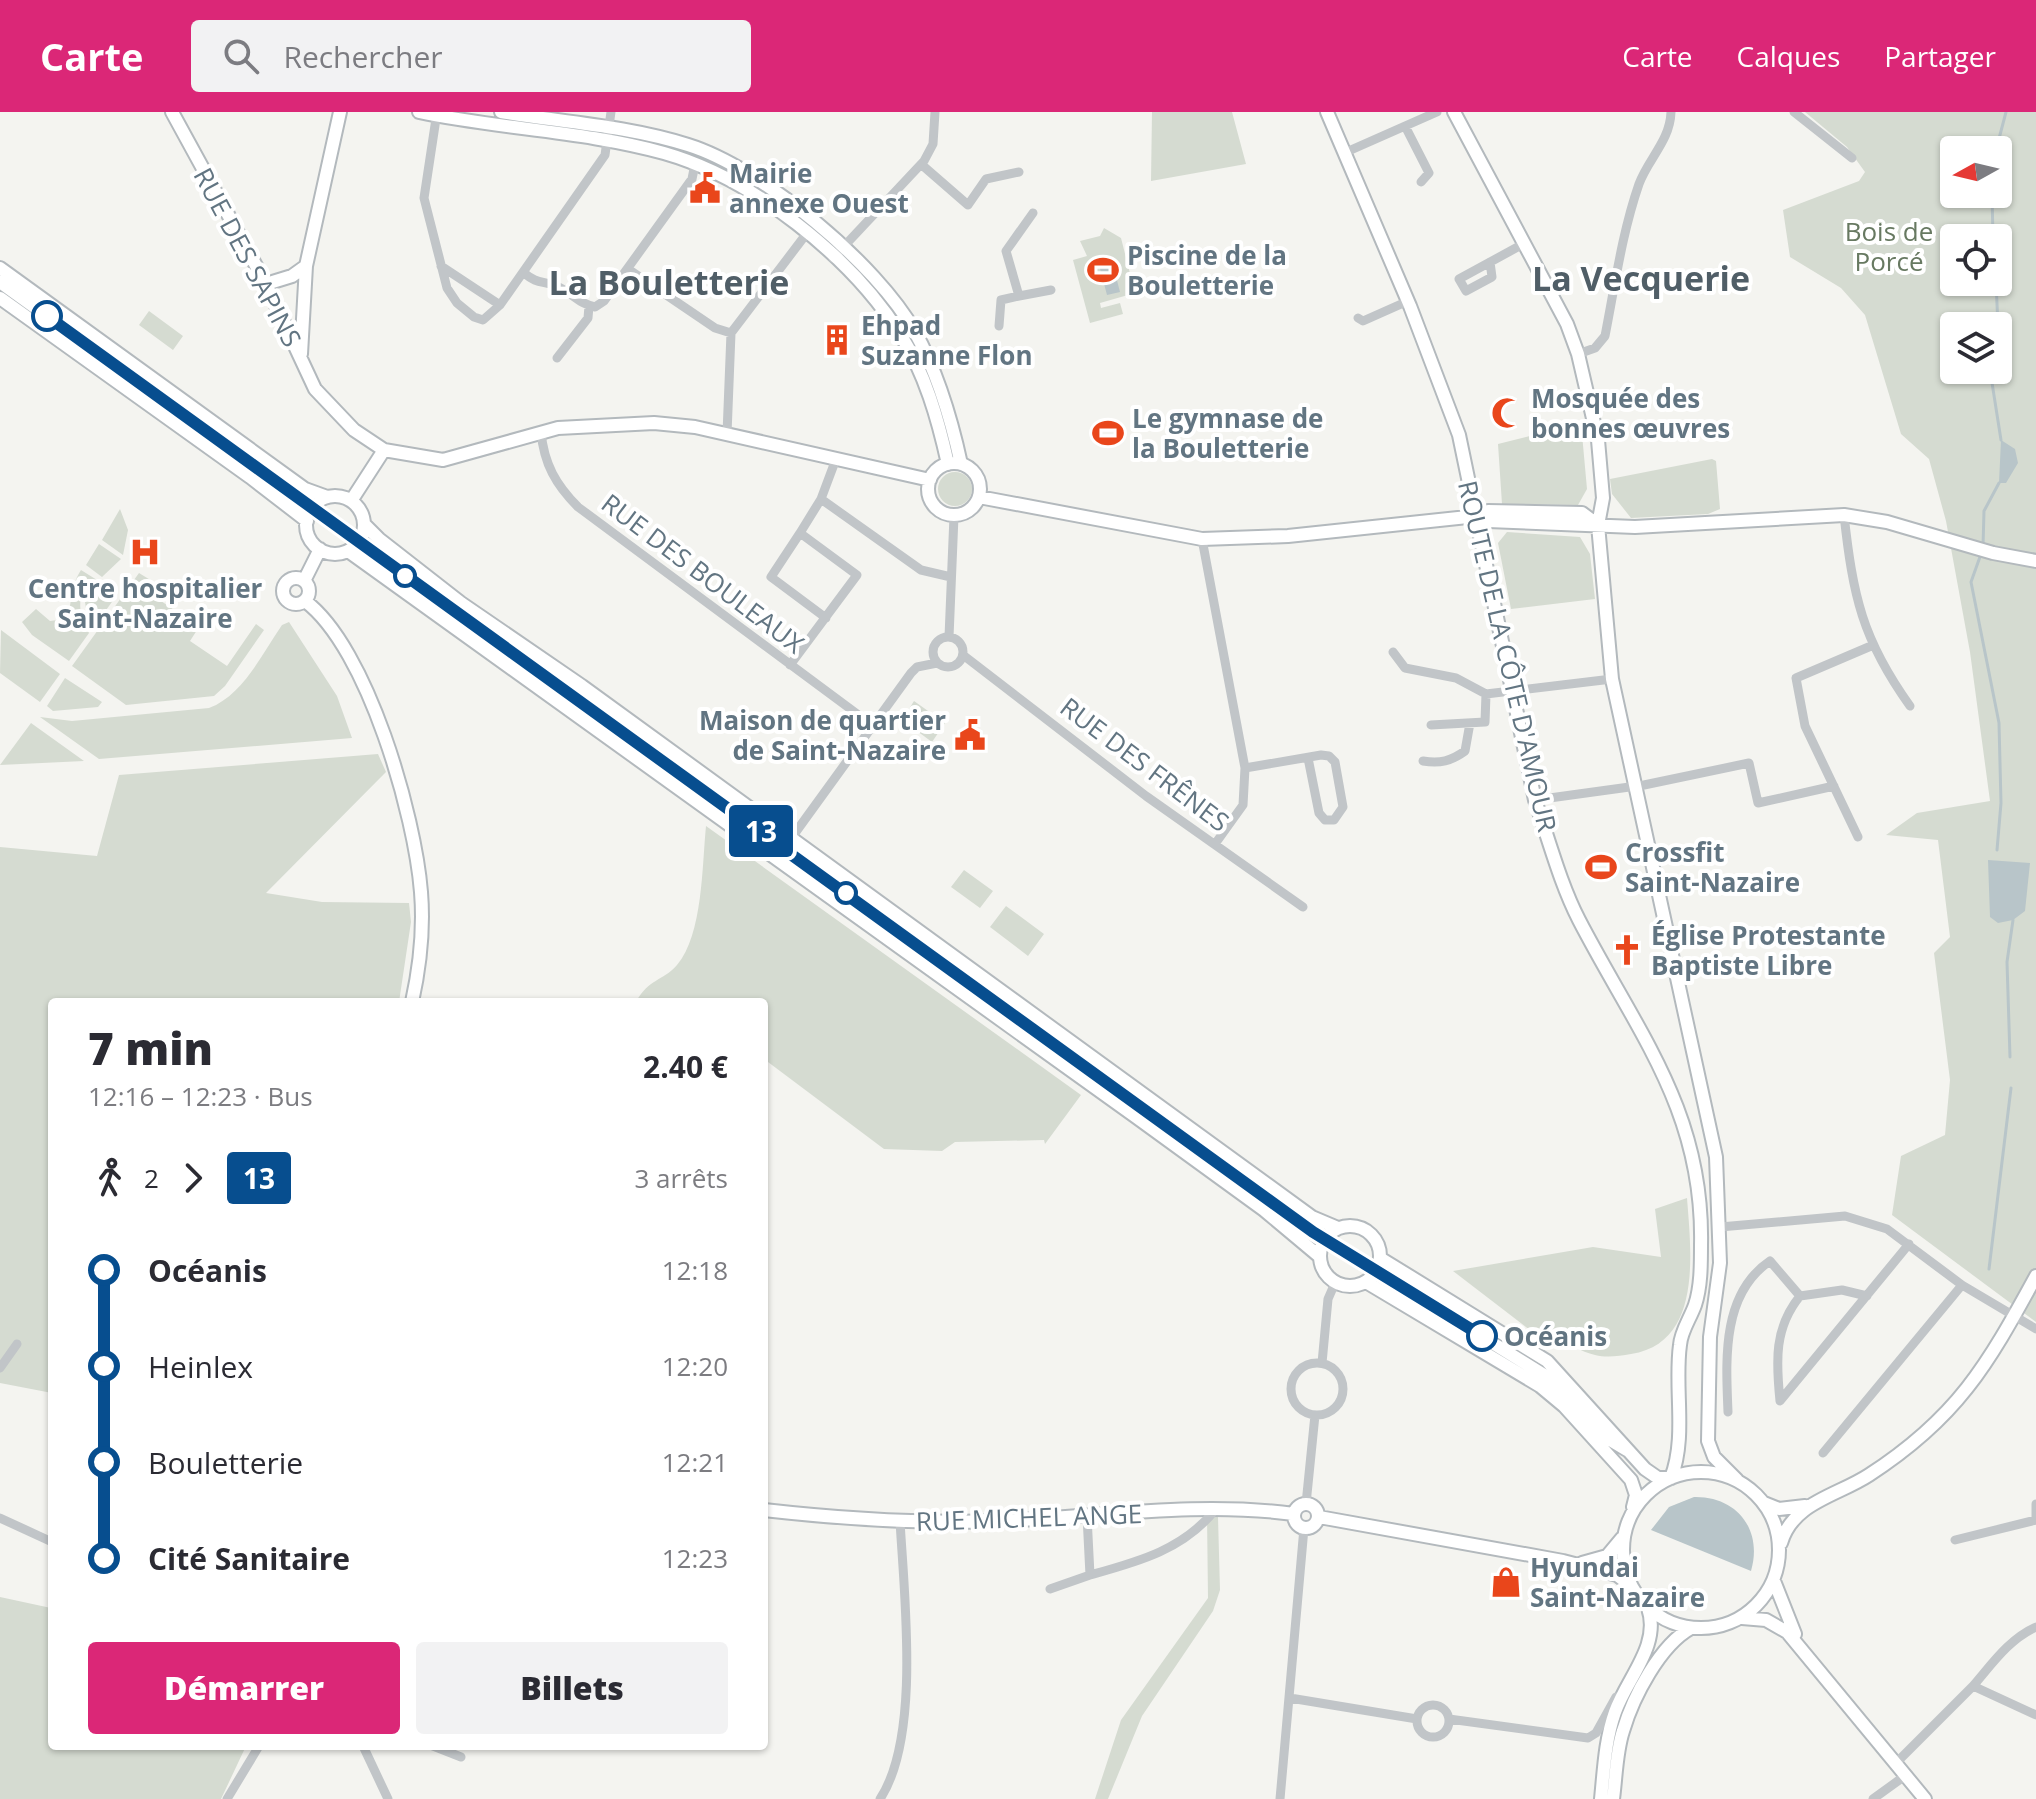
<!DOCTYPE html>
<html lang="fr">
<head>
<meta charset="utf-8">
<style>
	:root { --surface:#fff; --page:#f2f2f3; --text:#2b2b33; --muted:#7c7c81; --accent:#db2777 }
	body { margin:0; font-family:"Open Sans",sans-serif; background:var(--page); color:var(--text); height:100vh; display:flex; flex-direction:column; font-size:30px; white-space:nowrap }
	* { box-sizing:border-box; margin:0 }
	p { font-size:26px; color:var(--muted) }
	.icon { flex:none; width:44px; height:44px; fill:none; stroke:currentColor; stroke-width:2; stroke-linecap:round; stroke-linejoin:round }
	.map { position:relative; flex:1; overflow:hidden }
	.side { position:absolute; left:48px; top:886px; width:720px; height:752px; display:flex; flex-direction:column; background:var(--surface); border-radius:8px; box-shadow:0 2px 6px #0004 }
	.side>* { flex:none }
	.badge { padding:0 16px; border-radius:6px; font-size:28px; line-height:52px }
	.needle { width:52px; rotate:262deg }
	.tools { position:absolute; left:1940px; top:24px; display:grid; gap:16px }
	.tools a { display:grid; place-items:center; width:72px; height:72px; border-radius:8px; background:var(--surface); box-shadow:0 2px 6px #0004; font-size:40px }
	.map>.badge { position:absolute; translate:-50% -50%; box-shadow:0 0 0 4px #fff }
	.legs { display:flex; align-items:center; gap:12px; height:88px; padding:0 40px; font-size:26px }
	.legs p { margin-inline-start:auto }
	.headline { display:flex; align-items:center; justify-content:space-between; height:136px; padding:0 40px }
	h1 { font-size:44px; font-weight:800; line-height:60px }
	.primary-button { display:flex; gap:16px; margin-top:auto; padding:16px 40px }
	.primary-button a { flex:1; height:92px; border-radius:8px; background:var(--accent); color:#fff; font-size:32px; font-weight:800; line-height:92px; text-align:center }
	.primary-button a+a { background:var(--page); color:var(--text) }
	ul { padding:0 40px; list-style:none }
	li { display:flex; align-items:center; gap:28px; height:96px; font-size:30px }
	li i { display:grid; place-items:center; width:12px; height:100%; margin:0 10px; background:currentColor }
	li i::after { content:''; width:20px; height:20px; margin:-10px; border:6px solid; border-radius:50%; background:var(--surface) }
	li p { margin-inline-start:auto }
	li:first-child i { background:linear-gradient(#0000 50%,currentColor 0) }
	li:last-child i { background:linear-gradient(currentColor 50%,#0000 0) }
	header { display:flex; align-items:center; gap:48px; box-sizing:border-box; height:112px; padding:0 40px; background:var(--accent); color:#fff }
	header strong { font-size:38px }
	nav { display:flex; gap:44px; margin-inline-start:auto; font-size:28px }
	.search { width:560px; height:72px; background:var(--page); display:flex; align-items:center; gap:20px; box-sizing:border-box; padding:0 28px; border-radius:8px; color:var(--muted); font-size:30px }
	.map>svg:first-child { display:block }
	.green { fill:#d5dbd1; fill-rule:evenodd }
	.water { fill:#b8c5c9 }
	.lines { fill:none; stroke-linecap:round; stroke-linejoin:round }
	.stream { stroke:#b8c5c9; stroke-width:3 }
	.secondary-casing { stroke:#b3b9bd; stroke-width:16 }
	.street { stroke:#c1c5c8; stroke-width:9 }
	.secondary { stroke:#fff; stroke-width:12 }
	.line-1-casing { stroke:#fff; stroke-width:18 }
	.line-1 { stroke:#074e8f; stroke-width:12 }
	.stop-1-dot { fill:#fff; stroke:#074e8f; stroke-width:4 }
	.labels { text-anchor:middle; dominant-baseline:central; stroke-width:8; stroke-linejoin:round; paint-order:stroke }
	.poi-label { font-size:26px; font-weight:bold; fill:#627582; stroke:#fff; text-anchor:start }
	.park-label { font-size:26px; fill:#677961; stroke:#fff }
	.street-label { font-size:26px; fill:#627582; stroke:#fff }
	.stop-label { font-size:26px; font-weight:bold; fill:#627582; stroke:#fff; text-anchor:start }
	.district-label { font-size:34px; font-weight:bold; fill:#505e67; stroke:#fff }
</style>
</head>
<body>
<header>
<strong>Carte</strong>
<div class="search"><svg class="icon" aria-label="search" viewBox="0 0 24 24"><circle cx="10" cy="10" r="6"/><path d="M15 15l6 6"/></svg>Rechercher</div>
<nav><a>Carte</a><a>Calques</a><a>Partager</a></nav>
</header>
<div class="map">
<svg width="2036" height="1687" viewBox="0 0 2036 1687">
	<rect width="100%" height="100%" fill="#f4f4f0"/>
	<path class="green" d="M1152 0H1232L1246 52 1151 69Z
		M1805 0H2036V1210L1892 1103 1901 1044 1945 1023 1950 968 1934 841 1950 825 1938 728 1886 723 1917 701 1990 689 1970 540 1946 409 1929 347 1901 322 1865 203 1841 176 1790 145 1783 98 1859 69 1865 60 1847 35ZM1954 38H1998V82H1954ZM1954 126H1998V170H1954ZM1954 214H1998V258H1954Z
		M1104 116 1121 126 1135 181 1100 191 1101 196 1120 191 1123 202 1090 211 1073 148 1087 144 1080 129 1100 124Z
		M149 199 183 224 173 238 139 213Z
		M1581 311 1587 377 1578 393 1502 392 1498 332Z
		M1712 347 1716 349 1720 397 1708 402 1631 406 1612 382 1610 367Z
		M938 377a17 17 0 1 1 34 0a17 17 0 1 1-34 0Z
		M120 397 128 418 123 443 102 428Z
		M1507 420 1580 425 1590 442 1595 487 1511 497 1498 431Z
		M99 432 121 447 102 465 86 453Z
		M81 458 97 468C74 480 78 501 89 521L69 549 32 523 22 510 36 497 50 509 65 507C74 493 68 478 81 458Z
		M139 461 152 469 145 478 199 515 190 529 227 554 256 512 264 518 225 574 214 584 126 593 72 554Z
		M101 473 117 483 93 516 88 509 85 490Z
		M289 510 337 584 352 626 99 647 40 605 72 609 209 596C243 583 262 542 282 513Z
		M1 518 60 562 40 590 0 561Z
		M65 566 102 590 98 595 53 599 47 594Z
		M914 589 945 611 932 630 902 608Z
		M31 611 84 649 0 653Z
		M378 642 386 660 266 781 322 790 409 791 411 810 399 890H52V1281L0 1271V735L97 744 119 663Z
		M706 714 1081 983 1045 1032 1044 1028 955 1030 942 1039 884 1037 764 947V890H636C649 866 662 870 677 853 703 823 702 753 706 714Z
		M964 758 993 779 980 796 951 775Z
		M1006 794 1044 822 1028 844 990 815Z
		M1687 1086C1691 1140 1703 1231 1631 1242 1619 1244 1607 1246 1595 1243 1581 1240 1568 1231 1555 1225L1552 1235 1453 1159 1593 1135 1661 1145 1655 1097Z
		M1207 1403 1218 1405 1220 1478 1213 1499 1142 1604 1108 1687H1095L1121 1608 1208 1486Z
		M0 1485 51 1496 52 1500V1634H246L221 1687H0Z"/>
	<path class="water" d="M1111 145 1120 180 1107 183 1098 149Z
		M2001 328 2015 337 2018 351 2006 371H1999Z
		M1988 748 2030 751 2025 799 2013 808 1998 811 1990 805Z
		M1694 1385C1737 1384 1763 1418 1751 1459L1651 1418 1669 1395Z"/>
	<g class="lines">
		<path class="stream" d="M1996 38 2006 0
			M1992 82 1993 126
			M1996 170 1998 214
			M1990 258 2001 328
			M1983 435 1984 399 1999 371
			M1981 442 1971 470 1999 611 2001 691 1997 738
			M2010 945 2007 850 2013 808
			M1989 1157 2011 976"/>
		<defs>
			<path id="secondary" d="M172 0 266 172 315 277 354 318 384 338 443 348 558 316 654 311 695 315 930 368
				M419 0C499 17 585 19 664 41 752 66 851 144 900 222 925 261 938 307 948 352
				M501 0C563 10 628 14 688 33 762 56 877 152 915 220 938 261 951 306 961 352
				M1327 0 1410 194 1459 323 1535 688C1549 728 1560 771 1579 808 1637 920 1704 999 1701 1133 1701 1153 1701 1175 1695 1193 1690 1207 1681 1219 1680 1233 1674 1276 1687 1325 1671 1366H1658L1645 1357 1547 1249 1380 1146
				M1454 0 1567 212 1578 242 1598 328 1603 386 1598 413 1612 567 1716 1045 1720 1151 1710 1225 1708 1329 1714 1345 1737 1368
				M0 156 305 377 327 385
				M0 170 1313 1120 1549 1266 1602 1323 1627 1338
				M266 172 292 164 306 154
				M0 186 250 365 307 409
				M301 242 306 154 340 0
				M928 377a26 26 0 1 1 52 0a26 26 0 1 1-52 0Z
				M306 413a29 29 0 1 1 58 0a29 29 0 1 1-58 0Z
				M979 385 1202 427 1288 424 1477 404 1488 399 1582 401 1598 413
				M351 389 384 338
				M1477 404 1488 409 1635 415 1844 403 1887 410 1993 441 2036 449
				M364 412 379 427 461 491 582 574 1312 1105 1338 1116
				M348 439 1136 1005 1264 1098 1319 1144
				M283 479a13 13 0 1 1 26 0a13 13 0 1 1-26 0Z
				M304 469 320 437
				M305 489C368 536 415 704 421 780 424 817 420 854 412 890
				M1320 1144a30 30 0 1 1 60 0a30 30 0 1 1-60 0Z
				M1366 1170 1540 1274 1564 1294 1631 1368 1636 1383 1633 1395
				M1623 1438a78 78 0 1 1 156 0a78 78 0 1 1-156 0Z
				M1764 1391 1779 1397 1805 1394
				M1294 1404a12 12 0 1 1 24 0a12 12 0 1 1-24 0Z
				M764 1398C843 1407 922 1412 1002 1409 1098 1405 1198 1389 1294 1402
				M1319 1405 1563 1449 1617 1463 1630 1473
				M1781 1431C1793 1390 1837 1384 1869 1363 1957 1306 1987 1254 2036 1164
				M1582 1451 1607 1444 1622 1426
				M1774 1469 1795 1522
				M1742 1506 1766 1508 1787 1520 1925 1687
				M1601 1687C1604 1658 1605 1628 1615 1600 1627 1566 1661 1533 1648 1496
				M1613 1687C1616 1665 1616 1640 1623 1619 1633 1585 1660 1533 1691 1516"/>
		</defs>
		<use href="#secondary" class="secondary-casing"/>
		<path class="street" d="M437 0 424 86 447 176 457 191 474 205 483 208 500 193 605 43 611 0
			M1794 0 1852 46
			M1405 14 1429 61 1421 70
			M1344 41 1437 0
			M922 53 968 93 986 67 1019 60
			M833 146 924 49 933 32 935 0
			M1490 150 1492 165 1466 179 1459 167 1525 131
			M441 154 500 193
			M628 157 715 216 731 221
			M524 161C536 171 540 169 554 173 569 178 578 192 595 195L604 189 692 67 695 52
			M1019 184 1051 178
			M1358 206 1363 209 1408 189
			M999 214 1001 188 1019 184 1006 139 1033 101
			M1578 242 1595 236 1605 224C1615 173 1622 121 1639 72 1648 47 1670 29 1671 0
			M557 246 588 206 589 194
			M541 320C544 352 556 373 578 395L872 613
			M727 322 731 221 807 121
			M836 347 821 387 921 458 951 465
			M1844 403C1853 484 1862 527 1910 594
			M800 421 771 465 826 506
			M1202 427 1245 656 1243 693 1215 732
			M949 525 954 404
			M933 540a15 15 0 1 1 30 0a15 15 0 1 1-30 0Z
			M1393 540 1405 556 1456 566 1486 582 1612 567
			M963 543 1146 684 1303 795
			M790 553 857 463 800 421 821 387
			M1431 613 1485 610 1486 582
			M1423 649C1440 652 1451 649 1465 639L1470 611
			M1245 656 1321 643 1329 644 1335 650 1343 695 1334 708H1325L1319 701 1308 646
			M1535 688 1644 673 1749 651 1758 691 1834 674
			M1858 725 1805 614 1796 566 1871 534
			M790 728 911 561 917 555 937 551
			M1720 1115 1845 1104 1887 1117 1962 1173 2036 1217
			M1867 1184 1842 1178 1800 1184C1774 1216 1776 1249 1780 1289L1909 1132
			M1322 1251 1328 1187 1335 1171
			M1291 1277a26 26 0 1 1 52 0a26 26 0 1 1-52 0Z
			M0 1256 17 1232
			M1728 1300C1726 1249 1721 1182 1770 1149L1800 1184
			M1823 1341 1962 1173
			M1306 1392 1315 1303
			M0 1406 52 1430
			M2036 1408V1392
			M1955 1428 2036 1408
			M1090 1463C1137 1450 1183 1438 1215 1398
			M1050 1477 1090 1463 1087 1404
			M1973 1574C1992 1552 2009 1527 2036 1515
			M1290 1586 1417 1607
			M1417 1609a16 16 0 1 1 32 0a16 16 0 1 1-32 0Z
			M1449 1607 1588 1626 1596 1621 1616 1585
			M368 1634 364 1636 388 1687
			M433 1634 461 1645
			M1896 1651 1973 1574 2036 1603
			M227 1687 259 1634
			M880 1687C921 1625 904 1482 900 1409
			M1280 1687 1304 1416
			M1873 1687 1906 1663"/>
		<use href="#secondary" class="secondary"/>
	</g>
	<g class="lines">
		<defs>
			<path id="line-1" d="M47 204 1313 1120 1482 1224"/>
		</defs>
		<use href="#line-1" class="line-1-casing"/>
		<use href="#line-1" class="line-1"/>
	</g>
	<defs>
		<symbol id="civic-bare" viewBox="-9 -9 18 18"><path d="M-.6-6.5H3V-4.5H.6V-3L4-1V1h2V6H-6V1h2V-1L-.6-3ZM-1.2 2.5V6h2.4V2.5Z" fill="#e9461b" stroke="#fff" stroke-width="2.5" paint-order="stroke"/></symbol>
		<symbol id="stadium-bare" viewBox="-9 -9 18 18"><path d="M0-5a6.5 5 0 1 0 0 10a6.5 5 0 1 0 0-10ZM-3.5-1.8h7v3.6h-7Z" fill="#e9461b" stroke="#fff" stroke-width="2.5" paint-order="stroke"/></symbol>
		<symbol id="building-bare" viewBox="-9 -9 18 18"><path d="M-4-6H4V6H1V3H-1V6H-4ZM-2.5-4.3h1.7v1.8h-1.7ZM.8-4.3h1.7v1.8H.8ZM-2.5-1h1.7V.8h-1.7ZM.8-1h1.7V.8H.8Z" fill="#e9461b" stroke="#fff" stroke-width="2.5" paint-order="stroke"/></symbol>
		<symbol id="mosque-bare" viewBox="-9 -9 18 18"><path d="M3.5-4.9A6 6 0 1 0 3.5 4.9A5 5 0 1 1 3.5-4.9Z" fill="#e9461b" stroke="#fff" stroke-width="2.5" paint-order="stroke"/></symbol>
		<symbol id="hospital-bare" viewBox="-9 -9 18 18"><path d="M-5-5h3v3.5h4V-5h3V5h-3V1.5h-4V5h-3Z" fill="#e9461b" stroke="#fff" stroke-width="2.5" paint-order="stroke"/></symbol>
		<symbol id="church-bare" viewBox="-9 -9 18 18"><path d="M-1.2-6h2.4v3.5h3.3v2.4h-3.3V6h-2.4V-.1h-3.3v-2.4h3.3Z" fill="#e9461b" stroke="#fff" stroke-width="2.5" paint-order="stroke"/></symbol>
		<symbol id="shop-bare" viewBox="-9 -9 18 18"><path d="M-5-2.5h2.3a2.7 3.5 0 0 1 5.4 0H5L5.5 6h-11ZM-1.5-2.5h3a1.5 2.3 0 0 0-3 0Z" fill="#e9461b" stroke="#fff" stroke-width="2.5" paint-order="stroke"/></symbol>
	</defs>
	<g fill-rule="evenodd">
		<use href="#civic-bare" x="683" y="54" width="44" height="44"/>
		<use href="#stadium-bare" x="1081" y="136" width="44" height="44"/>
		<use href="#building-bare" x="815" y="206" width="44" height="44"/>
		<use href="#mosque-bare" x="1485" y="279" width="44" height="44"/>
		<use href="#stadium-bare" x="1086" y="299" width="44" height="44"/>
		<use href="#hospital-bare" x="123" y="418" width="44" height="44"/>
		<use href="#civic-bare" x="948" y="601" width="44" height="44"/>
		<use href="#stadium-bare" x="1579" y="733" width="44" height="44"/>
		<use href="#church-bare" x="1605" y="816" width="44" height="44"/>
		<use href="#shop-bare" x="1484" y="1448" width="44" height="44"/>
	</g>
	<g class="stop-1-dot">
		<circle cx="47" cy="204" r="14"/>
		<circle cx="405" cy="464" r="10"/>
		<circle cx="846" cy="781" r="10"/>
		<circle cx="1482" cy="1224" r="14"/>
	</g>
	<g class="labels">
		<g class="poi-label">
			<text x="729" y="61">Mairie<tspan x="729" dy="30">annexe Ouest</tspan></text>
			<text x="1127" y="143">Piscine de la<tspan x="1127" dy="30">Bouletterie</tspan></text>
			<text x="861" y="213">Ehpad<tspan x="861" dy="30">Suzanne Flon</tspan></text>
			<text x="1531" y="286">Mosquée des<tspan x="1531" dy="30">bonnes œuvres</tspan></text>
			<text x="1132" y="306">Le gymnase de<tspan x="1132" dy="30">la Bouletterie</tspan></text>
			<text x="145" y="476" text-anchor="middle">Centre hospitalier<tspan x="145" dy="30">Saint-Nazaire</tspan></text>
			<text x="946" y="608" text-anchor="end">Maison de quartier<tspan x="946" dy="30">de Saint-Nazaire</tspan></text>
			<text x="1625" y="740">Crossfit<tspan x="1625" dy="30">Saint-Nazaire</tspan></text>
			<text x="1651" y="823">Église Protestante<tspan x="1651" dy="30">Baptiste Libre</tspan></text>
			<text x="1530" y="1455">Hyundai<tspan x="1530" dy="30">Saint-Nazaire</tspan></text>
		</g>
		<g class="park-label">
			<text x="1889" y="119">Bois de<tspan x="1889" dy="30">Porcé</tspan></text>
		</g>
		<g class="street-label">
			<text transform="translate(248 145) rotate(62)">RUE DES SAPINS</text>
			<text transform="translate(703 461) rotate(37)">RUE DES BOULEAUX</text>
			<text transform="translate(1508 544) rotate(77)">ROUTE DE LA CÔTE D'AMOUR</text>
			<text transform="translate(1145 652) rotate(37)">RUE DES FRÊNES</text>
			<text transform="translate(1029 1405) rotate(-2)">RUE MICHEL ANGE</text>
		</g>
		<g class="stop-label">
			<text x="1504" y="1224">Océanis</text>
		</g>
		<g class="district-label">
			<text x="1641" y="166">La Vecquerie</text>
			<text x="669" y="170">La Bouletterie</text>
		</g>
	</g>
</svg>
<div class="tools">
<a><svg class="needle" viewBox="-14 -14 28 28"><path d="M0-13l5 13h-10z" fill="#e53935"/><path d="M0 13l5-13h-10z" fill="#7c7c81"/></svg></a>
<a><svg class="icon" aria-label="locate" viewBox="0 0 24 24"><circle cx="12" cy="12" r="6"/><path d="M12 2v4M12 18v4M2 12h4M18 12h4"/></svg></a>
<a><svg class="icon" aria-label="layers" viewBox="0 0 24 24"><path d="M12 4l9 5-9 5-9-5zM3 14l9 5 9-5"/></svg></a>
</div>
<b class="badge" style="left:761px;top:719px;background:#074e8f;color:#fff">13</b>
<section class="side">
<div class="headline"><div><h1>7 min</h1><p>12:16 – 12:23 · Bus</p></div><b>2.40 €</b></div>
<div class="legs"><svg class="icon" aria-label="walk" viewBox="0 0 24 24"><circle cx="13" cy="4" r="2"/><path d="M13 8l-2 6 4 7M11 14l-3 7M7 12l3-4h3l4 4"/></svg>2<svg class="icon" aria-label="forward" viewBox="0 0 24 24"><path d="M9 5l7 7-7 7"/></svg><b class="badge" style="background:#074e8f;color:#fff">13</b><p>3 arrêts</p></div>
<ul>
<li><i style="color:#074e8f"></i><b>Océanis</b><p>12:18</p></li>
<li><i style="color:#074e8f"></i><span>Heinlex</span><p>12:20</p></li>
<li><i style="color:#074e8f"></i><span>Bouletterie</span><p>12:21</p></li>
<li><i style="color:#074e8f"></i><b>Cité Sanitaire</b><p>12:23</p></li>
</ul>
<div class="primary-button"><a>Démarrer</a><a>Billets</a></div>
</section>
</div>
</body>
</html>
